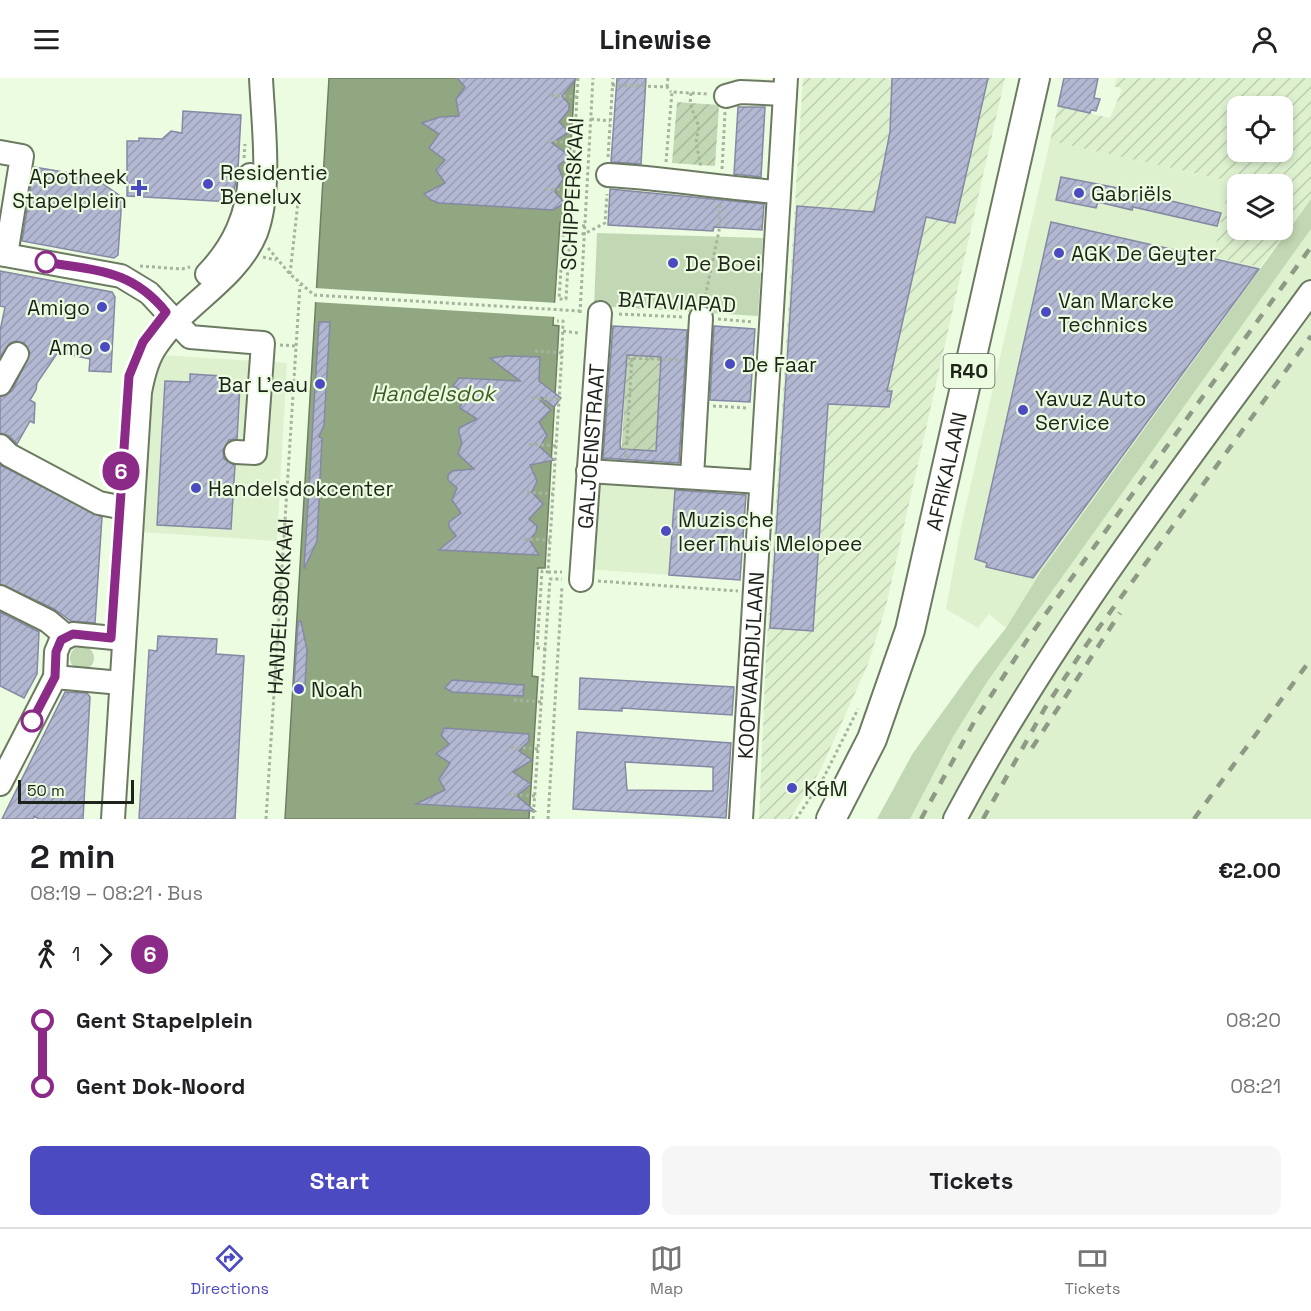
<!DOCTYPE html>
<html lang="en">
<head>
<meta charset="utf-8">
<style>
	:root { --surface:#fff; --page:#f6f6f6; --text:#202124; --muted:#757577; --line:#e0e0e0; --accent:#4c4ac0 }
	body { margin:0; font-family:"Space Grotesk",sans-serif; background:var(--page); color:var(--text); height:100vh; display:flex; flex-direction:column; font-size:22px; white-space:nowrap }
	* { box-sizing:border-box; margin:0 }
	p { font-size:20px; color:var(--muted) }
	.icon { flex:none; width:33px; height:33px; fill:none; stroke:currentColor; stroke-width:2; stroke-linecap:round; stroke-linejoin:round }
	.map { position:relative; height:741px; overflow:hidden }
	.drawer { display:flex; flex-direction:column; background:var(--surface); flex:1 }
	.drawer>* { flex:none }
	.badge { padding:0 12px; border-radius:20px; font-size:21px; line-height:39px }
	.controls { position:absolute; left:1227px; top:18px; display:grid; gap:12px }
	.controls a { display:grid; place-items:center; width:66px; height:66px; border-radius:12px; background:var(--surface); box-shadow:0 3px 9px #0003; font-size:30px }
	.scale { position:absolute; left:18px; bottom:15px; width:116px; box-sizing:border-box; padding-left:6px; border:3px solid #1e241a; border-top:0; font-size:16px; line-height:21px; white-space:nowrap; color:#1e241a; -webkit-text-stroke:4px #ecfce1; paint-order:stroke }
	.map>.badge { position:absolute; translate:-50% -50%; box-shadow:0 0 0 3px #fff }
	.legs { display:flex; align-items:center; gap:9px; height:66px; padding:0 30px; font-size:20px }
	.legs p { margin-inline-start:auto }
	.overview { display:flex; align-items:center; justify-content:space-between; height:102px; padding:0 30px }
	h1 { font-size:33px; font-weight:600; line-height:45px }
	.primary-button { display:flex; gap:12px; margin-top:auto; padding:12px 30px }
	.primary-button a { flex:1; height:69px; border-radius:12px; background:var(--accent); color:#fff; font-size:24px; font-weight:600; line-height:69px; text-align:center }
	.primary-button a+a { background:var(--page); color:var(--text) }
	ul { padding:0 30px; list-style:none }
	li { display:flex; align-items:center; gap:21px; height:66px; font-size:22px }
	li i { display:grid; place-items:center; width:9px; height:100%; margin:0 8px; background:currentColor }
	li i::after { content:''; width:15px; height:15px; margin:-8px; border:4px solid; border-radius:50%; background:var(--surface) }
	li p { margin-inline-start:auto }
	li:first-child i { background:linear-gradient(#0000 50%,currentColor 0) }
	li:last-child i { background:linear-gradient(currentColor 50%,#0000 0) }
	header { display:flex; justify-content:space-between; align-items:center; height:78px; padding:0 30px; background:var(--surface); font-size:27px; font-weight:600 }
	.menu { display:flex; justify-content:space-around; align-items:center; height:84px; border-top:2px solid var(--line); background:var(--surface); font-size:16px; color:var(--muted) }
	.menu a { display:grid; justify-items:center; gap:3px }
	.menu .active { color:var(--accent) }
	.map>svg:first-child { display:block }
	.built { fill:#ddf1cf }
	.industrial { fill:url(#industrial-furrows); fill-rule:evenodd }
	.green { fill:#c2d7b3 }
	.garden { fill:url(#garden-furrows) }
	.water { fill:#91a781; stroke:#6e8062; stroke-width:1.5 }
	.pier { fill:#ecfce1 }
	.building { fill:url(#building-hatch); stroke:#8589a3; stroke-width:1.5; fill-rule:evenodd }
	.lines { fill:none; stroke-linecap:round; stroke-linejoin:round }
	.minor-casing { stroke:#6c7a62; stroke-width:26 }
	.major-casing { stroke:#6c7a62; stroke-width:32 }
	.path { stroke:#a6b39d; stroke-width:3; stroke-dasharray:3 3; stroke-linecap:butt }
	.minor { stroke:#fff; stroke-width:22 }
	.major { stroke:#fff; stroke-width:28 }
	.rail { stroke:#8e9986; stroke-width:4.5; stroke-dasharray:10 10; stroke-linecap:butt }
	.line-1-casing { stroke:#fff; stroke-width:14 }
	.line-1 { stroke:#8c2b87; stroke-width:9 }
	.poi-dot { fill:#4c4ac0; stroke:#ecfce1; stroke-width:2 }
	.stop-1-dot { fill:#fff; stroke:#8c2b87; stroke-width:3 }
	.labels { text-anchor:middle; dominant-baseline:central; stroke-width:4.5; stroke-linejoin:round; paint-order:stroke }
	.shield { fill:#ecfce1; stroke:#5c6556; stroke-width:1.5 }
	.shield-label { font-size:20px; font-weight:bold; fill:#1e241a }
	.poi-label { font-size:21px; fill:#1e241a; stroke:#ecfce1; text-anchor:start }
	.street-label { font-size:21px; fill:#1e241a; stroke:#ecfce1 }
	.water-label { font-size:22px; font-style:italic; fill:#405d27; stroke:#ecfce1 }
</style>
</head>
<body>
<header><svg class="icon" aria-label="menu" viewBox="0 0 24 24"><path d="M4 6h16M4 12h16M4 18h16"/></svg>Linewise<svg class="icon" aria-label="person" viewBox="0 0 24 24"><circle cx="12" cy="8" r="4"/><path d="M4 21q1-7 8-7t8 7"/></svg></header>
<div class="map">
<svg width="1311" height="741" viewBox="0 0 1311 741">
	<defs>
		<pattern id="industrial-furrows" width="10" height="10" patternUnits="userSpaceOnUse" patternTransform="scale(1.5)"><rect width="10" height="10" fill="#ddf1cf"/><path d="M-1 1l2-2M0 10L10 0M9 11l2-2" fill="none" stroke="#bdceb1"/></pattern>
		<pattern id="garden-furrows" width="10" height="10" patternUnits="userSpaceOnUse" patternTransform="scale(1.5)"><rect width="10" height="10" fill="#c2d7b3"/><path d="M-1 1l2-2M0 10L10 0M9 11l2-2" fill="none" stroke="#a6b899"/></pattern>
		<pattern id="building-hatch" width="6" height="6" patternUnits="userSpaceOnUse" patternTransform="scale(1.5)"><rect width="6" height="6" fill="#b2b7d2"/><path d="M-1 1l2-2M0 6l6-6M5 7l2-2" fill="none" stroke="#999db4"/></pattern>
	</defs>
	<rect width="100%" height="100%" fill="#ecfce1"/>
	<path class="built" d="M1050 63 1230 103 1213 179 1260 189 1041 493 1006 550 989 536 978 550 946 531 961 449Z
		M1311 151V741H910L953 659 987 604Z
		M161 277 287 285 277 463 140 454 149 315Z
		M592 403 746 414 740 502 586 491Z"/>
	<path class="industrial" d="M803 0H1005L886 528 868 586 821 691 790 741H759L766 578Z
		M1117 0H1311V121L1260 189 1213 179 1230 103 1050 63 1058 28 1110 40 1122 11 1114 8ZM1238 28H1282V74H1238ZM1238 106H1282V152H1238Z"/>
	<path class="green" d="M1311 121V151L987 604 953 659 910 741H877L913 675 975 589 1006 550 1041 493Z
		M597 155 763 160 758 238 594 228Z
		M70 580a12 12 0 1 1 24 0a12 12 0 1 1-24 0Z"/>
	<path class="garden" d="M677 24 719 27 715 88 672 85Z
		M627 277 682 280 660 287 656 373 621 381Z"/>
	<path class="water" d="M329 0H575L566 144H560L553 247 559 248 545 490H538L532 598 538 599 529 741H285Z"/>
	<path class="pier" d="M314 210 558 225 557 239 314 224Z"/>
	<path class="building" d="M457 0H577L562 18 569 26V32L559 44 569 54 552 65 570 78 558 88 563 101 555 114 565 125 553 132 439 125 431 122 424 116 445 105 436 92 445 82 429 70 439 56 422 45 440 39 459 38 456 21 465 9Z
		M617 0H646L641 86 611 84Z
		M892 0H988L955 145 926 139 887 313H892L889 329 828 326 813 553 770 550 797 128 874 134 890 54Z
		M1064 0H1098L1094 20 1100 21 1096 33 1091 32 1090 35 1058 28Z
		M738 29H765L761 99 734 96Z
		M183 33 241 37 238 91 232 124 127 118V63H139V60L162 61 171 53 182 55Z
		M34 89 93 99 122 119 118 177 114 180 22 163Z
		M1061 99 1118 110 1221 135 1217 148 1133 129 1132 132 1098 124 1096 130 1056 122Z
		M610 111 764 126 762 152 714 149 713 153 608 147Z
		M1051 144 1259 191 1033 500 986 489 987 485 975 481Z
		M0 193 112 214 115 219 111 294 89 293 90 281 58 274 37 305 36 312 30 322 35 325 34 345 30 343 17 366 9 358 0 355V319L12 313 30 275 24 265 16 263 10 265 0 279V253L5 229 0 228Z
		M319 244H330L324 347 319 359 322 360 317 463 304 491Z
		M613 248 687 252 679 385 603 380ZM627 277 661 279 656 373 621 371 620 367Z
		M714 248 755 251 750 324 710 322Z
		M507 278 540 279 539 303 561 320 554 329 541 319 540 322 551 332 539 344 547 357 540 369 554 382 530 387 537 403 532 414 543 426 529 441 537 448 536 454 530 463 539 477 439 472 456 458 449 449V444L461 435 452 422 457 410 448 402V397L452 393 474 391 458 376 462 365 459 355V350L477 341 460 330 466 315 453 308 459 300 520 303 490 280Z
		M190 296 222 298V306L240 307 237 361 229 362 223 373 224 381 235 387 231 451 157 447 165 303 190 304Z
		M0 387 102 439 95 545 71 543 54 531 0 506Z
		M675 412 746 417 740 502 669 497Z
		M0 534 39 554 37 596 24 620 0 608Z
		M301 543 307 572 305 607H294L298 544Z
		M158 558 217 561 216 576 244 578 235 741H139L149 572 157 573Z
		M580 600 734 609 732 637 622 630V633L579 631Z
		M452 602 524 607 523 618 452 614 445 610Z
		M65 614 87 615 90 619 83 741H39L34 738 33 741H2Z
		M444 650 529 656V663L519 673 532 682 513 694 531 706 517 718 535 733 416 726 445 712 439 701 450 685 436 676 449 666 441 657Z
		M577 654 731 665 726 740 573 731ZM625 684 713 689V713L627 712Z"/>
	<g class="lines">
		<defs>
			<g id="minor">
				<path d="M726 18 740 14 785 16"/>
				<path d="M0 74 22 78 6 177"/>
				<path d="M608 97C665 100 721 110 778 114"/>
				<path d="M0 176 121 198 149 215 190 259 263 265 255 375 236 374"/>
				<path d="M207 196C234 168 248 137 250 97"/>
				<path d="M0 306 17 276"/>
				<path d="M0 368 9 377 99 425 119 429"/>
				<path d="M588 393 761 404"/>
				<path d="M692 399 701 240"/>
				<path id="s2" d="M581 502 600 235"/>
				<path d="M0 519 48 543 66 558"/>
				<path d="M55 599 121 605"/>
				<path d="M0 706 55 599 56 574 61 562 73 556 124 561"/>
				<path d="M113 741 140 314C143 298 147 280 157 267 185 225 236 203 256 155 272 112 263 45 261 0"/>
				<path id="s3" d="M741 741 786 0"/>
				<path d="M955 741C1054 554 1187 385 1311 214"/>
			</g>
			<g id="major">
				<path id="s4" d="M831 741 872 661 910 552 1035 0"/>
			</g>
		</defs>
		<use href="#minor" class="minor-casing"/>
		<use href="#major" class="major-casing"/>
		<g class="path">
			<path d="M578 0 570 147H564L559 221H566L570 155 584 156 605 145 607 116"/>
			<path d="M612 7 667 9 671 14"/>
			<path d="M667 9 668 0"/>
			<path d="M691 15 690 26 699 49 696 64 701 89"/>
			<path d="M551 17 577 19"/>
			<path d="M591 41 610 43"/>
			<path d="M548 63 575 65"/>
			<path d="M608 79 613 0"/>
			<path d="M244 80 245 66"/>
			<path d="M666 84 672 14 709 16"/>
			<path d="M722 91 725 34"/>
			<path d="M545 111 572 112"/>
			<path d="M570 147 585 148"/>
			<path d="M268 170 290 196 314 217 580 233"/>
			<path d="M263 179 276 182"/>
			<path d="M140 188 182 191 190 189"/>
			<path d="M290 196 299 115"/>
			<path d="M704 224 719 153 720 127"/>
			<path d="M580 235 593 0"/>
			<path d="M619 236 684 239"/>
			<path d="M718 241 753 244"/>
			<path d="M563 253 578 255"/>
			<path d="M280 267 297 268"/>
			<path d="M535 273 562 275"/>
			<path d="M627 280 682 282"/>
			<path d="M532 320 559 321"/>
			<path d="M713 328 748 330"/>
			<path d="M529 366 556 368"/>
			<path d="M626 379 632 279"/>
			<path d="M527 414 553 416"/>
			<path d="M524 461 550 462"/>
			<path d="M548 494H562"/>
			<path d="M598 503 738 513"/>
			<path d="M546 571 537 570 542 493 548 494 562 275 563 243H557"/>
			<path d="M514 622 541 624"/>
			<path d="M511 669 538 671"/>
			<path d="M508 716 535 718"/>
			<path id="s1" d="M266 741 300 207"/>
			<path d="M533 741 550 501H562"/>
			<path d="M548 741 562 508"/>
			<path d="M796 741 824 699 858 631"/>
		</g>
		<use href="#minor" class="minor"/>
		<use href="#major" class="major"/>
		<path class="rail" d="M1032 670 1120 535
			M921 741 974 644 1029 559 1311 169
			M983 741 1045 630 1087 566 1311 258
			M1194 741 1311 581"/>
	</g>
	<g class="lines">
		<defs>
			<path id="line-1" d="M32 643 55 599 56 574 61 562 73 556 111 560 129 298 143 264 166 234C131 191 96 193 46 184"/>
		</defs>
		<use href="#line-1" class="line-1-casing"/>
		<use href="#line-1" class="line-1"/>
	</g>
	<g class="poi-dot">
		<circle cx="208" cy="106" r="6"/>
		<path d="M136 101h6v6h6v6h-6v6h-6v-6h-6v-6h6z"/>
		<circle cx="1079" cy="115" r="6"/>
		<circle cx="1059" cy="175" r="6"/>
		<circle cx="673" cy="185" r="6"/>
		<circle cx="102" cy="229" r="6"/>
		<circle cx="1046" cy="234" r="6"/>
		<circle cx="105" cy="269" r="6"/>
		<circle cx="730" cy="286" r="6"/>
		<circle cx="320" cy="306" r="6"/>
		<circle cx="1023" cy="332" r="6"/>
		<circle cx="196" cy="410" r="6"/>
		<circle cx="666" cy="453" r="6"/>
		<circle cx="299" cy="611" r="6"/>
		<circle cx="792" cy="710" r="6"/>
	</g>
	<g class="stop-1-dot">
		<circle cx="46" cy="184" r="10"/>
		<circle cx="32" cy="643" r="10"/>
	</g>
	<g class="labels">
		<rect class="shield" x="943.5" y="276" width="51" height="34" rx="4.5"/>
		<g class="shield-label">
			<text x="969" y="293">R40</text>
		</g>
		<g class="poi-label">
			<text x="220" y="94">Residentie<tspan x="220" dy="24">Benelux</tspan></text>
			<text x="127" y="98" text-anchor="end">Apotheek<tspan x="127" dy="24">Stapelplein</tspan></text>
			<text x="1091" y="115">Gabriëls</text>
			<text x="1071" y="175">AGK De Geyter</text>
			<text x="685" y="185">De Boei</text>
			<text x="1058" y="222">Van Marcke<tspan x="1058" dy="24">Technics</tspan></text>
			<text x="90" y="229" text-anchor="end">Amigo</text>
			<text x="93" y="269" text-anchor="end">Amo</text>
			<text x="742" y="286">De Faar</text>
			<text x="308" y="306" text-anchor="end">Bar L'eau</text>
			<text x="1035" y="320">Yavuz Auto<tspan x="1035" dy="24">Service</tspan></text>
			<text x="208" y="410">Handelsdokcenter</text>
			<text x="678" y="441">Muzische<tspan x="678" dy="24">leerThuis Melopee</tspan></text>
			<text x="311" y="611">Noah</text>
			<text x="804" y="710">K&amp;M</text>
		</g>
		<g class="street-label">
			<text transform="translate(572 116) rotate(-87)">SCHIPPERSKAAI</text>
			<text transform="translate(677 224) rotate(3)">BATAVIAPAD</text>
			<text stroke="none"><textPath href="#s2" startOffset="134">GALJOENSTRAAT</textPath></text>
			<text stroke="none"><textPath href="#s4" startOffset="368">AFRIKALAAN</textPath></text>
			<text stroke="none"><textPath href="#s1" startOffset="213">HANDELSDOKKAAI</textPath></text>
			<text stroke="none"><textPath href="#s3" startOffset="154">KOOPVAARDIJLAAN</textPath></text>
		</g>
		<g class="water-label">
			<text x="433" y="315">Handelsdok</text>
		</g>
	</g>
</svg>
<div class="controls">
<a><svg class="icon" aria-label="locate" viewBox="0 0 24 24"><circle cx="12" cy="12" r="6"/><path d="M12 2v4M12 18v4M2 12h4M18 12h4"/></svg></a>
<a><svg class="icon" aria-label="layers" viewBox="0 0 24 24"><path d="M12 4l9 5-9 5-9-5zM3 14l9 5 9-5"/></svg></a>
</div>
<div class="scale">50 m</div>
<b class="badge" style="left:121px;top:393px;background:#8c2b87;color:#fff">6</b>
</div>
<section class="drawer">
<div class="overview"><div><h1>2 min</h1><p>08:19 – 08:21 · Bus</p></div><b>€2.00</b></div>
<div class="legs"><svg class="icon" aria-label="walk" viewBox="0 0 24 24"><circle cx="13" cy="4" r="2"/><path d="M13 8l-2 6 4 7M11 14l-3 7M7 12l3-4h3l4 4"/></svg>1<svg class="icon" aria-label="forward" viewBox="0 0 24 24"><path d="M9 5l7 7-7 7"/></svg><b class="badge" style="background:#8c2b87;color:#fff">6</b></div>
<ul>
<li><i style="color:#8c2b87"></i><b>Gent Stapelplein</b><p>08:20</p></li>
<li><i style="color:#8c2b87"></i><b>Gent Dok-Noord</b><p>08:21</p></li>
</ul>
<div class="primary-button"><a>Start</a><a>Tickets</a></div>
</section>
<nav class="menu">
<a class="active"><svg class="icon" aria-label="directions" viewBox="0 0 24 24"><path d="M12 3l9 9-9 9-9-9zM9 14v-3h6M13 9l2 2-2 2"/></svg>Directions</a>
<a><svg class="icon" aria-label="map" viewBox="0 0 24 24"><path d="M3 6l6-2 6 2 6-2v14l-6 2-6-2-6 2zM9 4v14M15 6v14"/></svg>Map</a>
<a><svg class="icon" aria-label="tickets" viewBox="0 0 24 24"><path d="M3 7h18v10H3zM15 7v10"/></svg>Tickets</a>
</nav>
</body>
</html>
